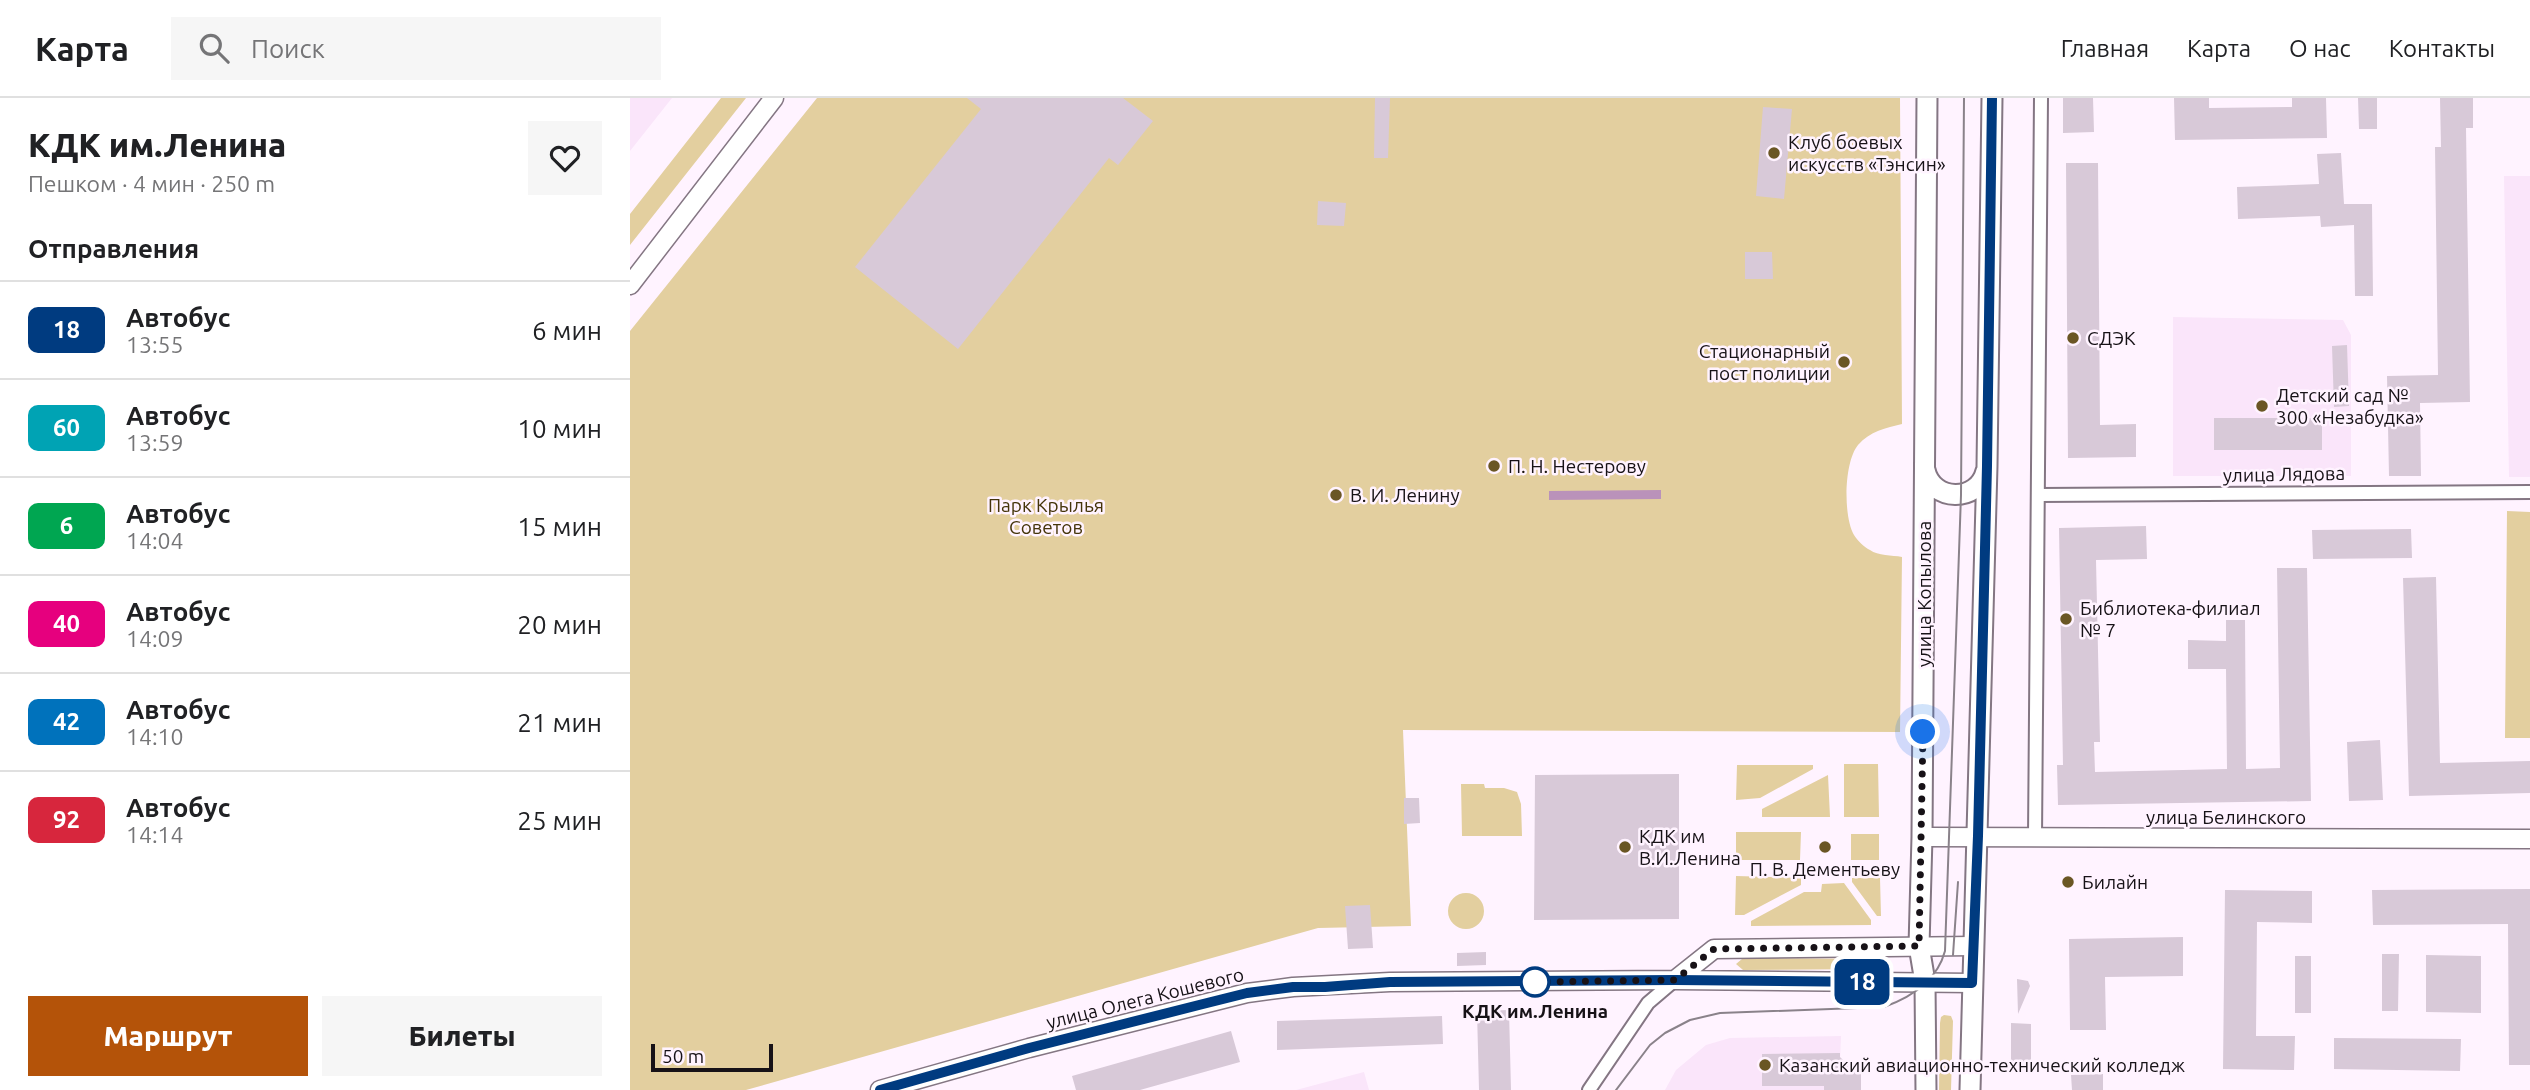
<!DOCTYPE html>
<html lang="ru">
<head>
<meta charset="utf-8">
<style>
	:root { --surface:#fff; --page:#f6f6f6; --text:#202124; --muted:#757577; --line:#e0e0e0; --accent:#b45309 }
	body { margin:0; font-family:Ubuntu,sans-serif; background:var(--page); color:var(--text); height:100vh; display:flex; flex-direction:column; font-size:26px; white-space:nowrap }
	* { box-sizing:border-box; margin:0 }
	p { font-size:23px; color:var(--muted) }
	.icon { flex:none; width:38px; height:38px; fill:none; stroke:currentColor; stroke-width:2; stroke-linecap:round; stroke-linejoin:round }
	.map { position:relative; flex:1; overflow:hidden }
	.panel { display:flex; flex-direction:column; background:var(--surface); width:630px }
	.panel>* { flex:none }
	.badge { padding:0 14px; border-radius:10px; font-size:24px; line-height:46px }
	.scale { position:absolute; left:21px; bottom:18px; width:122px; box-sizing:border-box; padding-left:7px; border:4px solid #171217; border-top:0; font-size:19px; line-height:24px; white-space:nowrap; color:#171217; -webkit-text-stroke:5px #fff3ff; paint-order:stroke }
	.you { position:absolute; width:35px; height:35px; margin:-18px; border:5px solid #fff; border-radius:50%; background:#1a73e8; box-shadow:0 0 0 10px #1a73e833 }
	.map>.badge { position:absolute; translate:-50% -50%; box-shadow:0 0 0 4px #fff }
	h2 { padding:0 28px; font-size:26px; line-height:63px }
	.round { display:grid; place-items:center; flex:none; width:74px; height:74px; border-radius:0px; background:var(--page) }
	.head { display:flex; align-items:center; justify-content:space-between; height:119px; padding:0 28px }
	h1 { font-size:33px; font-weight:800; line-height:52px }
	.primary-button { display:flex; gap:14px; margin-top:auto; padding:14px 28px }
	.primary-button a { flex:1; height:80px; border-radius:0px; background:var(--accent); color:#fff; font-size:28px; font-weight:800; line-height:80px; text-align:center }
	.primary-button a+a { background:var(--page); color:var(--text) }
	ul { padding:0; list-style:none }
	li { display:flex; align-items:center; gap:21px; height:98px; padding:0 28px; border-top:2px solid var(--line) }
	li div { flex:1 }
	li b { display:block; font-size:26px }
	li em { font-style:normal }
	li .badge { min-width:77px; font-weight:700; text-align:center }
	header { display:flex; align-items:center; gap:42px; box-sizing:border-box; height:98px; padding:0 35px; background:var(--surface); border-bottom:2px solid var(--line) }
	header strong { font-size:33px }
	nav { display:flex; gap:38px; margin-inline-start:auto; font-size:24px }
	.search { width:490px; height:63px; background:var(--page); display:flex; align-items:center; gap:18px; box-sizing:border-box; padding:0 24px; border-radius:0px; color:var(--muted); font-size:26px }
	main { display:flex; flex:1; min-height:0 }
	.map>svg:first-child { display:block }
	.built { fill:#fae5fa }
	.green { fill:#e3cf9f }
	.water { fill:#ba92ba }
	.building { fill:#d8c9d8 }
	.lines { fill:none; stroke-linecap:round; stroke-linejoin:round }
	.street-casing { stroke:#847683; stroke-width:16 }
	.secondary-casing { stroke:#847683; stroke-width:21 }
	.primary-casing { stroke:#847683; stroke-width:23 }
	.street { stroke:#fff; stroke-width:12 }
	.secondary { stroke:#fff; stroke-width:18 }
	.primary { stroke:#fff; stroke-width:19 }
	.tram { stroke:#8a828a; stroke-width:2 }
	.line-casing { stroke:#fff; stroke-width:16 }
	.line { stroke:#003b80; stroke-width:10 }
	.walk { stroke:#171217; stroke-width:7; stroke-dasharray:0 12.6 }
	.poi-dot { fill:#6a5624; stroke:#fff3ff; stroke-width:2.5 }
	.stop-dot { fill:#fff; stroke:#003b80; stroke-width:3.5 }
	.labels { text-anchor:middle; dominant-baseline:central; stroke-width:5; stroke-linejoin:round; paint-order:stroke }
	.poi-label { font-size:19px; fill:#171217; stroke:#fff3ff; text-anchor:start }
	.street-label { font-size:19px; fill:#171217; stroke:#fff3ff }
	.park-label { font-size:19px; fill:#443409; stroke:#fff3ff }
	.stop-label { font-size:19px; font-weight:bold; fill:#171217; stroke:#fff3ff }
</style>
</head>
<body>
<header>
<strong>Карта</strong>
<div class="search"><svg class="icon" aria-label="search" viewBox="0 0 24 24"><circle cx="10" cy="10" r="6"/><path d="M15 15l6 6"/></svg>Поиск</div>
<nav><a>Главная</a><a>Карта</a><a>О нас</a><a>Контакты</a></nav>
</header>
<main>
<section class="panel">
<div class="head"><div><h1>КДК им.Ленина</h1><p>Пешком · 4 мин · 250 m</p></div><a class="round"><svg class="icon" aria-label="heart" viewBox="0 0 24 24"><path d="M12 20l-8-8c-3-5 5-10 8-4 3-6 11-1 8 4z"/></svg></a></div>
<h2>Отправления</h2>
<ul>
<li><span class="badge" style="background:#003b80;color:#fff">18</span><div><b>Автобус</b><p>13:55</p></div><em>6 мин</em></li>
<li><span class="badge" style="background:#00a3b4;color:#fff">60</span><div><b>Автобус</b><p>13:59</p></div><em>10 мин</em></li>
<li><span class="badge" style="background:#00a651;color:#fff">6</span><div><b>Автобус</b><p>14:04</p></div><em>15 мин</em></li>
<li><span class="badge" style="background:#e6007e;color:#fff">40</span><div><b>Автобус</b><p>14:09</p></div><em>20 мин</em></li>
<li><span class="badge" style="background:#0072bc;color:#fff">42</span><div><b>Автобус</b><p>14:10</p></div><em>21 мин</em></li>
<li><span class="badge" style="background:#d7263d;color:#fff">92</span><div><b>Автобус</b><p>14:14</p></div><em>25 мин</em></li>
</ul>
<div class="primary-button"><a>Маршрут</a><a>Билеты</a></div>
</section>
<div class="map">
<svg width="1900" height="992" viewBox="0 0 1900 992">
	<rect width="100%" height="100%" fill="#fff3ff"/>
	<path class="built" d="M0 0H42L0 53Z
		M1874 78H1900V379H1879Z
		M1543 219 1713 222 1721 237V378H1543Z
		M1211 938 1210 963 1222 976H1231V992H1035L1046 972 1076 947 1100 940Z
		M734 974 739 992H666Z"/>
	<path class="green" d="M91 0H116L0 147V116Z
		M187 0H1270L1272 326C1256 330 1240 333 1228 347 1214 364 1213 418 1224 437 1227 442 1235 450 1240 452 1248 458 1262 457 1272 459L1270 634 773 632 781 828 688 830 116 992H0V233Z
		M1877 413 1900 414V640H1875Z
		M1214 666H1248L1249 719H1214Z
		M1107 667H1183V671L1130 700 1106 702Z
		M1198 677 1200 719H1132V711Z
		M831 686H854L855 690H874L887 694 891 706 892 738H832Z
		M1106 734H1171L1170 762H1106Z
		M1221 736H1249V762H1221Z
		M1106 778 1171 780V787L1114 817H1105Z
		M1222 780H1250L1251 818H1247L1222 784Z
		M1214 785 1241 822V827L1121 828V823L1174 794H1191L1192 786Z
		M818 813a18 18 0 1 1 36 0a18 18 0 1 1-36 0Z
		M1124 860 1252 861V871L1113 872 1106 866 1112 861Z
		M1314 917 1321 918 1323 923 1321 992H1309L1310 925 1311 919Z"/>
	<path class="water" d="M1031 392V401L919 402V393Z"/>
	<path class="building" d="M337 0H493L523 23 488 67 479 60 328 251 225 169 351 11Z
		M745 0H760L758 60H744Z
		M1433 0H1463L1464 34 1433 35Z
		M1544 0H1579V10L1662 9V0H1696L1697 40 1545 42Z
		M1728 0H1747V31H1729Z
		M1810 0H1843V30H1836L1840 304 1790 305 1791 378H1759L1757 278 1808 277 1805 49H1811Z
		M1133 9 1162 11 1154 101 1126 98Z
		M1711 55 1714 106H1742L1743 198H1725L1724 127 1691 129 1690 118 1608 121 1607 89 1689 86 1687 56Z
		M1436 65H1468L1470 327 1506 326V359L1438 360Z
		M688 103 716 105 714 128 687 127Z
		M1115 154H1142L1143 181H1115Z
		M1717 247 1719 308 1704 309 1702 248Z
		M1584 320H1692V352H1584Z
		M1516 428 1517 461 1466 462 1470 644H1464L1465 674 1597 671 1596 571H1558V542L1596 543V522H1615L1616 671 1650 670 1647 470H1677L1681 703 1428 707 1427 667H1433L1429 430Z
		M1781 431 1782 460 1683 461 1682 432Z
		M1806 479 1810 665 1900 663V695L1779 698 1773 480Z
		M1750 642 1753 702 1719 703 1717 644Z
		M1049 676V821L904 822 905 677Z
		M774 700H789L790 725 774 726Z
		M1900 791V967H1879L1878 826 1743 827 1742 792Z
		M1595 792 1682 793V825L1627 824 1626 938H1665L1664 972 1593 971Z
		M740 807 743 850 718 851 715 808Z
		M1553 839V878L1475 879 1476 932H1440L1439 841Z
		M856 854V867L827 868V855Z
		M1752 856H1769L1768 913H1752Z
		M1796 857 1851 858V915L1796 914Z
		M1665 858H1681V915H1665Z
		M1387 881 1398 883 1400 888 1388 916Z
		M879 912 881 992H849L847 913Z
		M812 918 813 946 647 952V923Z
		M1381 925 1401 926V965H1381Z
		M601 933 610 964 510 992H446L442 978Z
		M1704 940 1831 941 1830 973 1704 971Z
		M1210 955V959L1227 976H1231V992H1194V988H1132V956Z
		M1473 976V992H1442L1441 977Z"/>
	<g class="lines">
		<defs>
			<path id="street" d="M1409 397 1900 394
				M1405 739 1411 0
				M959 992 1018 905 1045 882"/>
			<path id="secondary" d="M0 187 144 0
				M1292 739 1900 741
				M1045 882 1084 851 1343 848
				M250 992 399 950 617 895 663 889 760 884 1045 882 1342 885"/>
			<path id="primary" d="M1295 372C1302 404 1348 405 1356 373
				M1296 992 1295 884 1289 848 1292 739 1297 0
				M1340 992 1357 368 1362 0"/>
		</defs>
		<use href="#street" class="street-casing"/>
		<use href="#secondary" class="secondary-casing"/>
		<use href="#primary" class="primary-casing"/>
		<use href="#street" class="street"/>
		<use href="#secondary" class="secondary"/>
		<use href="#primary" class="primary"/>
		<path class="tram" d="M1323 857 1328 784
			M986 992 1020 947 1035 935 1060 922 1090 915 1254 909C1282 899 1307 883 1315 853L1331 397 1334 0"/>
	</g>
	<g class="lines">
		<defs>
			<path id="line" d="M250 992 399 950 569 907 617 895 663 889H695L760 884 1045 882 1342 885 1348 738 1357 368 1362 0"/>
		</defs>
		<use href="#line" class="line-casing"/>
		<use href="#line" class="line"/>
		<path class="walk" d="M905 884 1045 882 1084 851 1289 848 1293 634"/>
	</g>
	<g class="poi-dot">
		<circle cx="1144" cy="55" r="7"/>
		<circle cx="1443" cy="240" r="7"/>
		<circle cx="1214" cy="264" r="7"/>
		<circle cx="1632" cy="308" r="7"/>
		<circle cx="864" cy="368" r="7"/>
		<circle cx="706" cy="397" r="7"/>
		<circle cx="1436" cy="521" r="7"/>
		<circle cx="995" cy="749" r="7"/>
		<circle cx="1195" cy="749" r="7"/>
		<circle cx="1438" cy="784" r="7"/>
		<circle cx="1135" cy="967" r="7"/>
	</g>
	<circle class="stop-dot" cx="905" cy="884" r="14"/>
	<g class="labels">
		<g class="poi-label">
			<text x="1158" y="44">Клуб боевых<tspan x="1158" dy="22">искусств «Тэнсин»</tspan></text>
			<text x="1457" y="240">СДЭК</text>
			<text x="1200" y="253" text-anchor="end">Стационарный<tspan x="1200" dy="22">пост полиции</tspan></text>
			<text x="1646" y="297">Детский сад №<tspan x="1646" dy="22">300 «Незабудка»</tspan></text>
			<text x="878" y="368">П. Н. Нестерову</text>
			<text x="720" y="397">В. И. Ленину</text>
			<text x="1450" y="510">Библиотека-филиал<tspan x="1450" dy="22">№ 7</tspan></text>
			<text x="1009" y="738">КДК им<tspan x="1009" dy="22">В.И.Ленина</tspan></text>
			<text x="1195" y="771" text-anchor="middle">П. В. Дементьеву</text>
			<text x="1452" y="784">Билайн</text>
			<text x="1149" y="967">Казанский авиационно-технический колледж</text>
		</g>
		<g class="street-label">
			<text transform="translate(1654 376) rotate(-1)">улица Лядова</text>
			<text transform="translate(1294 496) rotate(-90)">улица Копылова</text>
			<text x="1596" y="719">улица Белинского</text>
			<text transform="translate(515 900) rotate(-14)">улица Олега Кошевого</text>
		</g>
		<g class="park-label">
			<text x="416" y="407">Парк Крылья<tspan x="416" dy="22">Советов</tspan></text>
		</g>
		<g class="stop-label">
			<text x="905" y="913">КДК им.Ленина</text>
		</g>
	</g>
</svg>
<div class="scale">50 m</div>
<div class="you" style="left:1293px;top:634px"></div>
<b class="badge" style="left:1232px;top:884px;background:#003b80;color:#fff">18</b>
</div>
</main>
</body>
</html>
